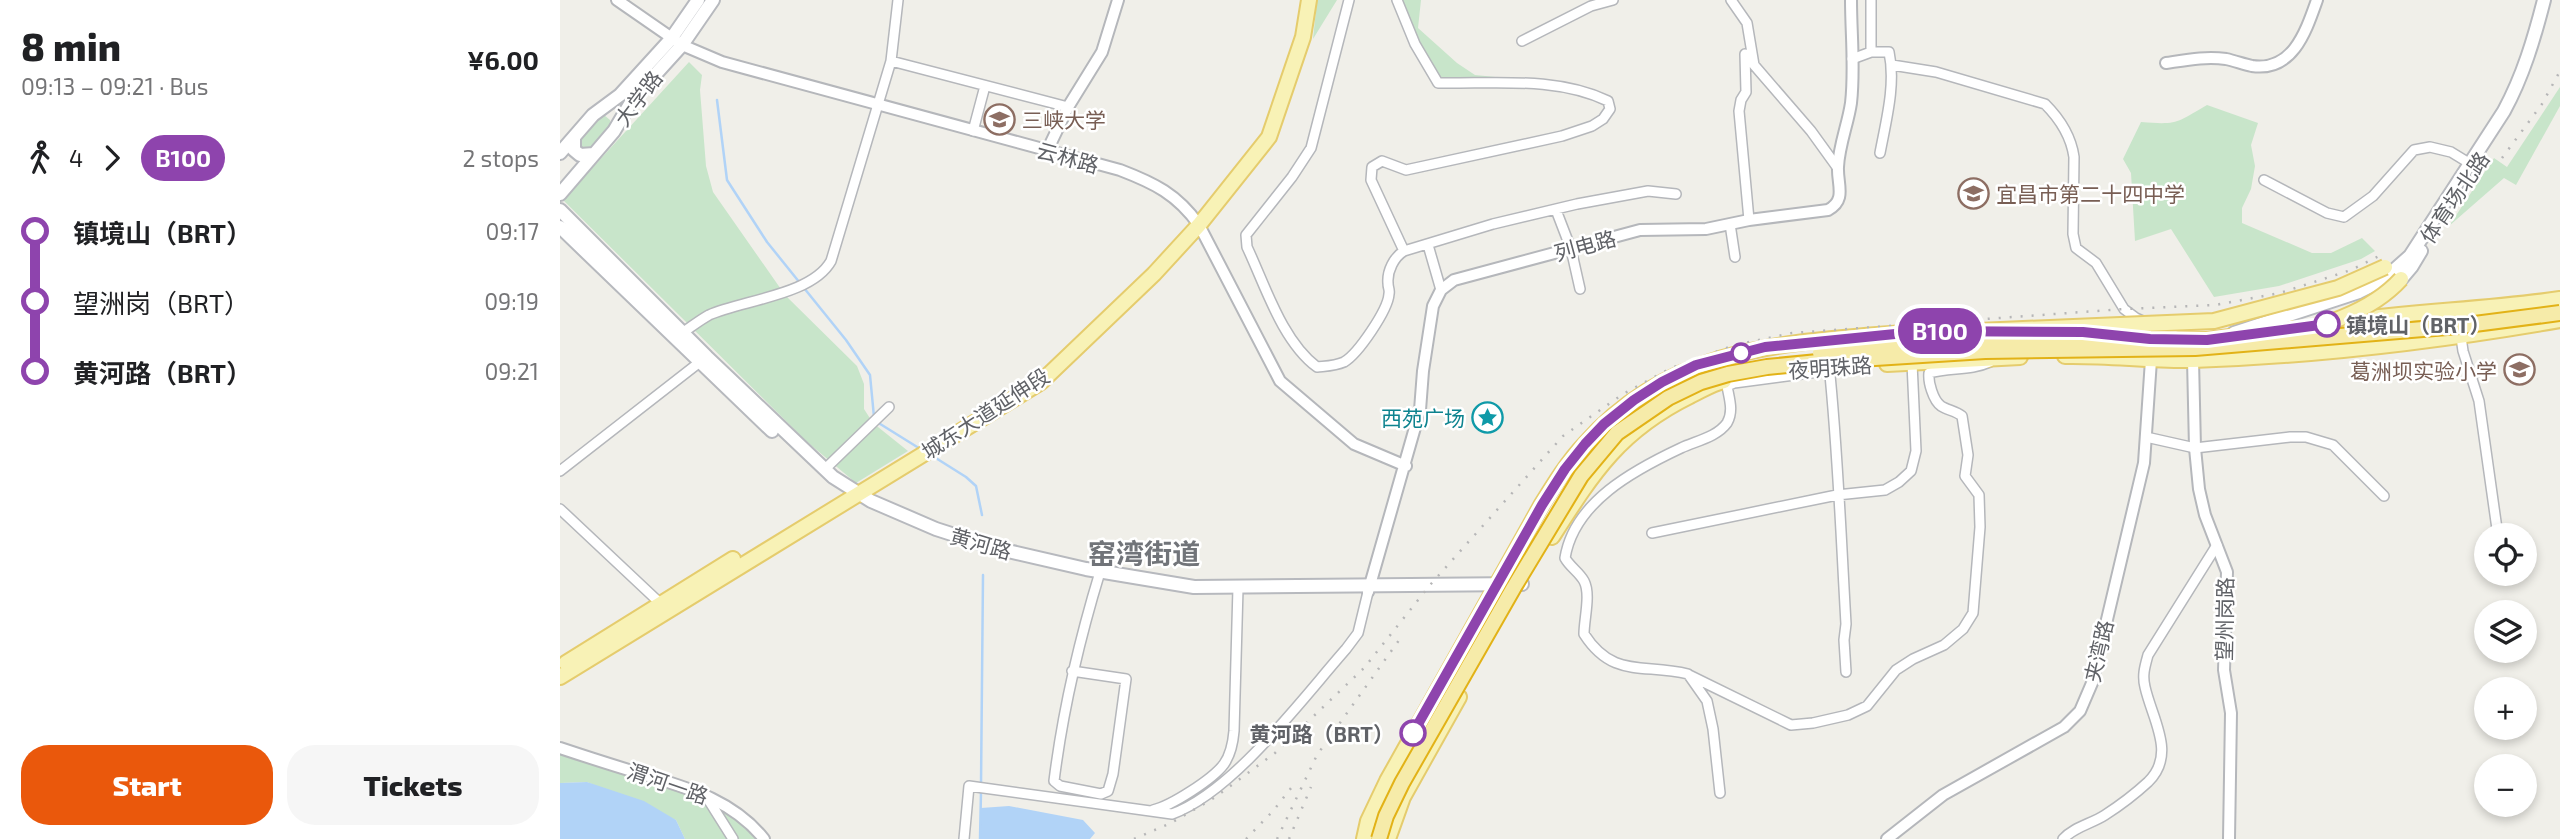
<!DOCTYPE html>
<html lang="en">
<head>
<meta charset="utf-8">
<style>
	:root { --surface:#fff; --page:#f6f6f6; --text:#202124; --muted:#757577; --accent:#ea580c }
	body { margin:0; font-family:"Exo 2","Noto Sans SC",sans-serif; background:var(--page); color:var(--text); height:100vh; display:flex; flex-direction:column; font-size:26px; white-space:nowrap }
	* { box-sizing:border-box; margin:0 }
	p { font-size:23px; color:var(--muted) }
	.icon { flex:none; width:38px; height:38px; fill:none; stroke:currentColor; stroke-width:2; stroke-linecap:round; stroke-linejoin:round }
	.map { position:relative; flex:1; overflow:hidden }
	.side { display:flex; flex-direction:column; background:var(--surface); width:560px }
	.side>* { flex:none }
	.badge { padding:0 14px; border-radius:23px; font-size:24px; line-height:46px }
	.buttons { position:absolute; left:1914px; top:523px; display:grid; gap:14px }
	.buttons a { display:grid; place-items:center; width:63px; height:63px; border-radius:50%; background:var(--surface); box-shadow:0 4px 10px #0003; font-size:35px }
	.map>.badge { position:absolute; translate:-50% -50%; box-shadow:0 0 0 4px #fff }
	.legs { display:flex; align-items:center; gap:10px; height:77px; padding:0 21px; font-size:23px }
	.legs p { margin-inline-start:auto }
	.overview { display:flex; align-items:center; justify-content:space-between; height:119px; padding:0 21px }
	h1 { font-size:38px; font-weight:800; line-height:52px }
	.cta { display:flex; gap:14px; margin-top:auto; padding:14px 21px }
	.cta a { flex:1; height:80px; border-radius:28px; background:var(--accent); color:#fff; font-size:28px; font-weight:800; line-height:80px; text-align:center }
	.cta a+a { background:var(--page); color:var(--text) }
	ul { padding:0 21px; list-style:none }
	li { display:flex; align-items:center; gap:24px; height:70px; font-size:26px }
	li i { display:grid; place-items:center; width:10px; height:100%; margin:0 9px; background:currentColor }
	li i::after { content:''; width:18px; height:18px; margin:-9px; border:5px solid; border-radius:50%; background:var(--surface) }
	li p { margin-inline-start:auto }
	li:first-child i { background:linear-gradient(#0000 50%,currentColor 0) }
	li:last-child i { background:linear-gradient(currentColor 50%,#0000 0) }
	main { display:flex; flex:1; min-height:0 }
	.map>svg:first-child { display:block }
	.green { fill:#c8e5ca }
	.water { fill:#b1d3f7 }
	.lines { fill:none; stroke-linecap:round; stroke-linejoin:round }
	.stream { stroke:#b1d3f7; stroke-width:2.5 }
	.minor-casing { stroke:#b5b7bb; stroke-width:12 }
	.tertiary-casing { stroke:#b5b7bb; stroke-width:14 }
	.secondary-casing { stroke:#b7b9be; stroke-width:16 }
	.primary-casing { stroke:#e5cc6d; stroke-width:18 }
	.minor { stroke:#fff; stroke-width:9 }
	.tertiary { stroke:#fff; stroke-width:10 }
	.secondary { stroke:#fff; stroke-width:12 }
	.primary { stroke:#f8f2b6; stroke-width:14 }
	.rail { stroke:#b6b6b7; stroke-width:2.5; stroke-dasharray:2 9; stroke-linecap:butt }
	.primary-bridge-casing { stroke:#e5cc6d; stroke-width:18; stroke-linecap:butt }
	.trunk-bridge-casing { stroke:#e2b217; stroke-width:18; stroke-linecap:butt }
	.primary-bridge { stroke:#f8f2b6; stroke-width:14 }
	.trunk-bridge { stroke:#f6eba9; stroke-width:14 }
	.line-1-casing { stroke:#fff; stroke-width:16 }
	.line-1 { stroke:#8e44ad; stroke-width:10 }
	.stop-1-dot { fill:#fff; stroke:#8e44ad; stroke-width:3.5 }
	.labels { text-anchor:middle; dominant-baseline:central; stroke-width:5; stroke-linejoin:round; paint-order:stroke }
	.street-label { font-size:21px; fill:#606267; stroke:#fff }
	.education-label { font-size:21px; fill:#785e54; stroke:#fff; text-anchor:start }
	.stop-label { font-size:21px; font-weight:bold; fill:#606267; stroke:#fff; text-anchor:start }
	.culture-label { font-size:21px; fill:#0d838f; stroke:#fff; text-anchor:end }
	.district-label { font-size:28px; font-weight:bold; fill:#717479; stroke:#fff }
</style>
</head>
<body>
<main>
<section class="side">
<div class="overview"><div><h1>8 min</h1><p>09:13 – 09:21 · Bus</p></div><b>¥6.00</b></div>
<div class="legs"><svg class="icon" aria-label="walk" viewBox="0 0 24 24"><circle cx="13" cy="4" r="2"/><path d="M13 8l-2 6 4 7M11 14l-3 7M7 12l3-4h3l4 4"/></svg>4<svg class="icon" aria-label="forward" viewBox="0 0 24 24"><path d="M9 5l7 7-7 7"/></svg><b class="badge" style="background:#8e44ad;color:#fff">B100</b><p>2 stops</p></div>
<ul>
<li><i style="color:#8e44ad"></i><b>镇境山（BRT）</b><p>09:17</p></li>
<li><i style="color:#8e44ad"></i><span>望洲岗（BRT）</span><p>09:19</p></li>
<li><i style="color:#8e44ad"></i><b>黄河路（BRT）</b><p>09:21</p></li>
</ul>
<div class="cta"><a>Start</a><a>Tickets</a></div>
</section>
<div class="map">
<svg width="2000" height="839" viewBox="0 0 2000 839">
	<rect width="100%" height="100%" fill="#f0efe9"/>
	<path class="green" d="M757 0H777L753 39Z
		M842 0H861L858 28 897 63 915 75 967 80 965 88 888 87 858 47Z
		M129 62 142 75 140 90 146 166 153 192 225 295 297 366 304 384V409L313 423 348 451 296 483 246 441 3 200Z
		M2000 87V106L1956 185 1944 178 1889 226 1934 158 1947 167Z
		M1647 105 1698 123 1691 145 1695 166 1691 189 1682 208V223L1752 253H1771L1802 238 1815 251 1801 259 1719 286 1654 297 1611 229 1575 241 1571 173 1563 159 1581 122C1618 125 1616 123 1647 105Z
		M44 115 50 120 51 126 29 151 23 153 16 142 37 116Z
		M0 748 143 797 173 814 200 839H125L116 820 27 782 0 783Z"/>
	<path class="water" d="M27 782 84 801 116 820 125 839H0V783Z
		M449 806 523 820 535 833 530 839H420L421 808Z"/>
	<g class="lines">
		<path class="stream" d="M157 100 167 180 207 242 240 283
			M244 288 286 340 310 375 314 417
			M317 422 362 450
			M371 455 406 477 416 486 422 515
			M421 785 423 575
			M420 839 421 792"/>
		<defs>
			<path id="minor" d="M338 0 331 61 508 107
				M789 0 751 148 732 177 686 235 687 247C705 285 722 341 757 367 766 366 775 366 784 362 798 354 828 310 829 294 830 289 828 289 828 283 827 271 834 257 844 251L933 224 1017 204 1088 191 1116 194
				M837 0 855 44 878 83C934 84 996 76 1048 101L1050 109 1043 119 1032 126 1002 136 846 170 822 161 812 167 811 180 844 251
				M1171 0 1187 23 1194 65 1251 131 1277 167
				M1311 0V52
				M962 41 1031 6 1053 0
				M1185 54 1186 92 1181 100 1179 111 1189 220
				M1292 59 1311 52H1329C1336 84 1326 121 1320 153
				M1332 65 1376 72 1485 104C1500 119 1511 136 1514 157L1513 234 1516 248 1536 263 1564 309 1576 318 1616 336
				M413 131 425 86
				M1704 180 1767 213 1784 217 1813 196 1854 150 1870 147 1891 152 1909 163
				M996 210 1011 249 1020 289
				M1170 224 1175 257
				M868 245 881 290
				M122 333C131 327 140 320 149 315 183 300 252 295 271 261L331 61
				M1901 337 1903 351 1919 401 1938 536
				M1586 437 1635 448 1730 437H1746L1773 445 1824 496
				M265 469 329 407
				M0 471 145 358
				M0 509 100 603
				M1092 533 1277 495 1325 490 1339 482 1351 471 1356 451 1352 363
				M1944 574V577
				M512 671 566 679 553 774 548 791 541 794 500 786 494 781C503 709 519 641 540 572
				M1129 675 1231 725 1253 723 1288 715 1307 706 1336 670 1353 659 1384 645 1403 629 1413 613 1420 527 1419 495 1405 476 1408 455 1402 416C1396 411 1387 410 1381 406 1373 400 1368 382 1369 373 1390 367 1410 371 1430 362
				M1160 793 1153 729 1147 701 1128 674C1083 663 1053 679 1024 634 1024 619 1031 594 1024 581 1019 572 1010 567 1005 558 1014 502 1074 470 1121 448 1136 441 1157 437 1167 423 1174 411 1169 398 1167 386L1174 383 1257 372 1269 365C1278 451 1281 538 1286 624L1284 640 1286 672
				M146 796 173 839
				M593 810C611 806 653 779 664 764 671 754 673 743 674 731L678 588
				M404 839 409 786 612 814C673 792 742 699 786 649L798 633 808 592
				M1503 839C1514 827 1531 824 1545 815 1559 806 1575 794 1588 782 1617 754 1592 719 1585 687 1582 675 1585 666 1588 655L1657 545"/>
			<path id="tertiary" d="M57 0 122 45 162 62 560 170C594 183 617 194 639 225L720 381 794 444 846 466
				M1606 63C1626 60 1646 56 1666 59 1675 61 1683 64 1692 66 1733 72 1746 31 1757 0
				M487 151 508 107 542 52 558 0
				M1633 360 1635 448 1639 489 1645 515 1667 572 1664 670 1671 713 1669 839
				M808 592 860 410 863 371 873 306 881 290 894 280 1080 230 1146 229 1189 220 1268 210C1287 200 1277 184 1278 167 1279 145 1288 124 1291 103 1295 69 1291 34 1291 0
				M0 748C27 757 55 766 82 774 128 788 173 800 204 839
				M1327 839 1383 795 1504 727 1520 711 1532 683 1584 463 1591 360"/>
			<path id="secondary" d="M14 137V150L20 155 34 154
				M0 153 33 115 60 95 111 39 138 0
				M0 194 54 131 73 99 122 45 153 0
				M0 210 147 357 273 477 311 501 376 529 435 548 526 569 634 587 962 584
				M0 227 212 431
				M1841 279 1852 266 1861 251
				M1674 333 1799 292 1823 280 1850 256 1944 111C1963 76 1974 39 1984 0"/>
			<path id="primary" d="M1779 322C1852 311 1926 310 2000 299
				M1581 338 1647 340 1731 329
				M1505 356C1548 355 1591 361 1633 360 1757 356 1879 341 2000 320
				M1327 364 1460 357
				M992 537C1033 473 1059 431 1130 396 1141 391 1152 383 1164 381
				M6 663 173 559
				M0 677 481 382 594 274 639 225 709 137 743 37 749 0
				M804 839 808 821 827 781 982 504C995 483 1008 462 1025 444 1116 340 1239 343 1365 331H1386
				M828 839 843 797 899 697"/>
		</defs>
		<use href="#minor" class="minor-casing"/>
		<use href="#tertiary" class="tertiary-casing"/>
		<use href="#secondary" class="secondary-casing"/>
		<use href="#primary" class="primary-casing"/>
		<use href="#minor" class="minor"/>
		<use href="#tertiary" class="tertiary"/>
		<use href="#secondary" class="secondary"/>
		<use href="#primary" class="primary"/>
		<path class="rail" d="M1942 158 1982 104 2000 71
			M574 839 611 823 654 798 715 753 804 668 870 585 1003 436 1063 394 1111 368 1175 345 1232 333 1564 309 1655 305 1720 293 1791 270 1819 256
			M686 839 713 811 735 783
			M717 839 757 755 842 636
			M729 839 751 787"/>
		<defs>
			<path id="primary-bridge" d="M1717 337C1761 326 1809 314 1841 279
				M1336 342 1418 331 1654 321 1778 288 1825 267"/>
			<path id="trunk-bridge" d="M1260 353 1448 339H1590
				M819 839 826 816 842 783 954 587 1021 476 1057 433 1108 398 1141 382 1168 374 1207 367 1268 361 1425 351 1635 348 1899 326 2000 313"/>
		</defs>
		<use href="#primary-bridge" class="primary-bridge-casing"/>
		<use href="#trunk-bridge" class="trunk-bridge-casing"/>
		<use href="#primary-bridge" class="primary-bridge"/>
		<use href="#trunk-bridge" class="trunk-bridge"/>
	</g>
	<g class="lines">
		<defs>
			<path id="line-1" d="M853 733 982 505 1005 469 1025 444 1044 424 1074 400 1102 382 1136 365 1205 347 1365 331 1523 332 1590 339 1647 340 1767 324"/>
		</defs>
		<use href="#line-1" class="line-1-casing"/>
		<use href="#line-1" class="line-1"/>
	</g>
	<defs>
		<symbol id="university-ring" viewBox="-11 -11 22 22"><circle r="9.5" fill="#fff" stroke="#8d6e63" stroke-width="1.5"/><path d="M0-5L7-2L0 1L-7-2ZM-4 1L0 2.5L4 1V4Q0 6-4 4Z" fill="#8d6e63"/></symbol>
		<symbol id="school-ring" viewBox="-11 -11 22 22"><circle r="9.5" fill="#fff" stroke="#8d6e63" stroke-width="1.5"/><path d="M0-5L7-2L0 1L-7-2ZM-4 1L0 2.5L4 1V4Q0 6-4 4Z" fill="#8d6e63"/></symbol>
		<symbol id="sight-ring" viewBox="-11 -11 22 22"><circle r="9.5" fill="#fff" stroke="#0f9aa8" stroke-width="1.5"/><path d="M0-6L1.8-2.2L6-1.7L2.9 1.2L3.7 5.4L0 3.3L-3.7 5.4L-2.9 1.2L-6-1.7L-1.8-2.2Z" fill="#0f9aa8"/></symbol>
	</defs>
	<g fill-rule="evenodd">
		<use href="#university-ring" x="422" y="102" width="35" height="35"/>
		<use href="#school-ring" x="1396" y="176" width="35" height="35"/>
		<use href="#school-ring" x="1942" y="352" width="35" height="35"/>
		<use href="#sight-ring" x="910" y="400" width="35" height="35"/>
	</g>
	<g class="stop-1-dot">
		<circle cx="1767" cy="324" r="12"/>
		<circle cx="1181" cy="353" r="9"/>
		<circle cx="853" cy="733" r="12"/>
	</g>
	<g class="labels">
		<g class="street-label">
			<text transform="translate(78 98) rotate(-53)">大学路</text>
			<text transform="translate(508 157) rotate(15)">云林路</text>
			<text transform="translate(1894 197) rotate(-56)">体育场北路</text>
			<text transform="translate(1025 245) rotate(-15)">列电路</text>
			<text transform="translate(1270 367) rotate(-4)">夜明珠路</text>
			<text transform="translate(425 413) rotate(-33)">城东大道延伸段</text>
			<text transform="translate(421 543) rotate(16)">黄河路</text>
			<text transform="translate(1664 619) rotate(-89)">望州岗路</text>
			<text transform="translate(1538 651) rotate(-77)">夹湾路</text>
			<text transform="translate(108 783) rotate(19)">渭河一路</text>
		</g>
		<g class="education-label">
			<text x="462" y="119">三峡大学</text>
			<text x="1436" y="193">宜昌市第二十四中学</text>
			<text x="1937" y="370" text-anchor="end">葛洲坝实验小学</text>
		</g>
		<g class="stop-label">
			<text x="1786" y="324">镇境山（BRT）</text>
			<text x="834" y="733" text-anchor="end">黄河路（BRT）</text>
		</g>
		<g class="culture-label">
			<text x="905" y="417">西苑广场</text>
		</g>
		<g class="district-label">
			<text x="584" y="553">窑湾街道</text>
		</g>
	</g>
</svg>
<div class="buttons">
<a><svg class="icon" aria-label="locate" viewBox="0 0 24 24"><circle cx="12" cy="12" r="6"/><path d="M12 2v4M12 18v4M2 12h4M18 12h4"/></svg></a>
<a><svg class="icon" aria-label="layers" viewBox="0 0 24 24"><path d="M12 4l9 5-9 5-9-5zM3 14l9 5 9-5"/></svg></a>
<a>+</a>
<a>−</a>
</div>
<b class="badge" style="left:1380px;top:331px;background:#8e44ad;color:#fff">B100</b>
</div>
</main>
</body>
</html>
